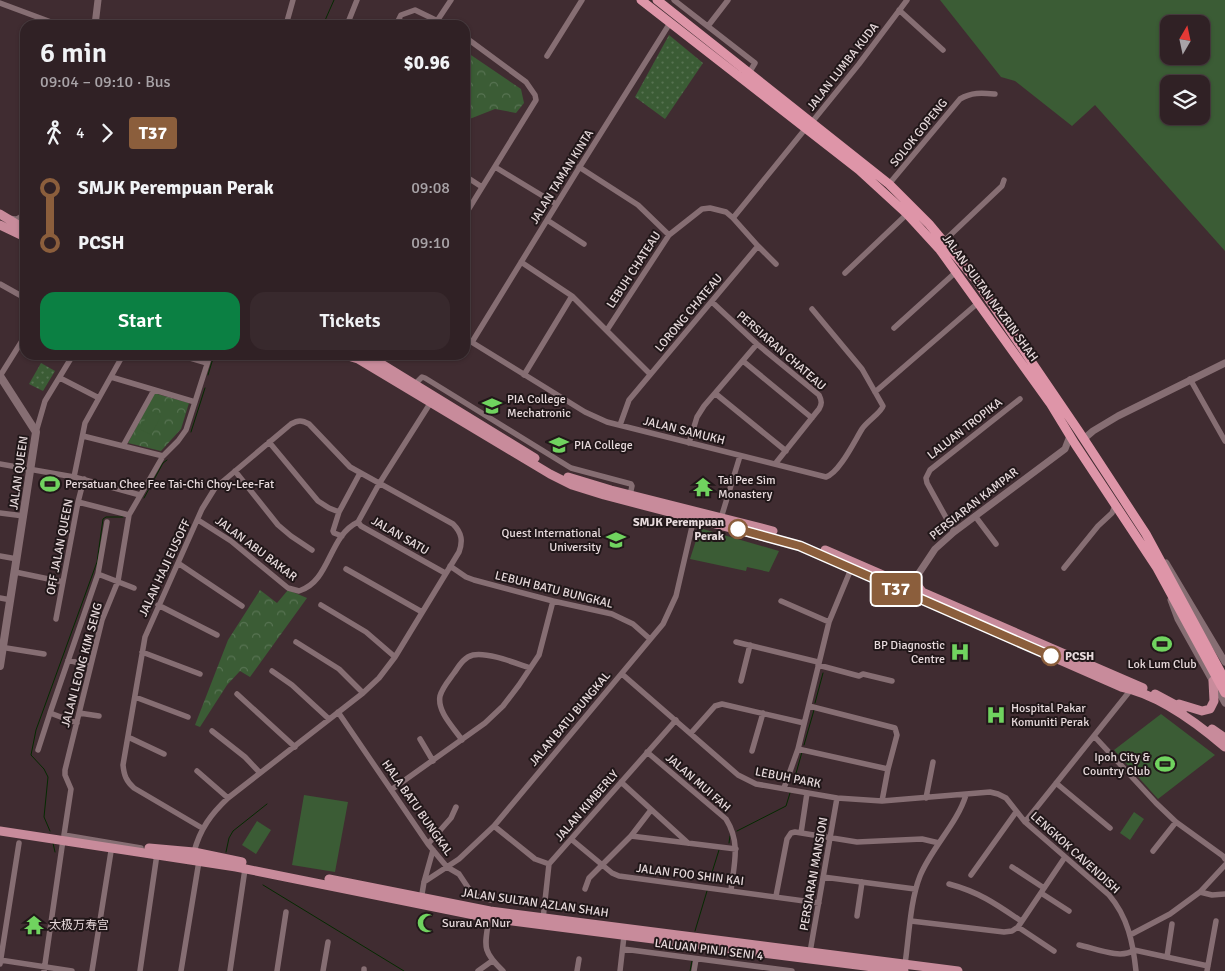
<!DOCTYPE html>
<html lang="en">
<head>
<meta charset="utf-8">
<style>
	:root { --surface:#302125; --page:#38292d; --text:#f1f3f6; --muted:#a8a3a7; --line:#4b3e42; --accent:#0b8043 }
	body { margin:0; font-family:Signika,"Noto Sans SC",sans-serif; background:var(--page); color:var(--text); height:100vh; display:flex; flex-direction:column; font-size:19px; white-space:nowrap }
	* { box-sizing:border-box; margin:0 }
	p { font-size:16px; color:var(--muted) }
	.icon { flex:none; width:28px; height:28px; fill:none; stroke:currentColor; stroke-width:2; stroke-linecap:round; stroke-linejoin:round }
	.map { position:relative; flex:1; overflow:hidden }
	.sheet { position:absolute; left:20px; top:20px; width:450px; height:340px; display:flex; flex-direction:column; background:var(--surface); border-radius:15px; box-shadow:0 1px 4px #0004,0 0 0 1px var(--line) }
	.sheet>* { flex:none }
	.badge { padding:0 10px; border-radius:4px; font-size:18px; line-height:32px }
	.needle { width:32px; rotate:9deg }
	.fabs { position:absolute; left:1160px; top:15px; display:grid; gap:10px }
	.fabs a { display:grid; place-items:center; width:50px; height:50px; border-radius:10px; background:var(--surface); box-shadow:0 1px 4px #0004,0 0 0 1px var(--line); font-size:25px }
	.map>.badge { position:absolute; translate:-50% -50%; box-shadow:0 0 0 2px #fff }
	.legs { display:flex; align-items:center; gap:8px; height:55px; padding:0 20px; font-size:16px }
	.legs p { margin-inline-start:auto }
	.headline { display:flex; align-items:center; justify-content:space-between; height:85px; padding:0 20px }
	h1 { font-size:28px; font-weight:600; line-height:38px }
	.action { display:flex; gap:10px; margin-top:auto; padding:10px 20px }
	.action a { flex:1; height:58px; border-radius:15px; background:var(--accent); color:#fff; font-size:20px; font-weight:600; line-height:58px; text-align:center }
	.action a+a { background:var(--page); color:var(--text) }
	ul { padding:0 20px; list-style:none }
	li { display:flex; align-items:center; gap:18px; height:55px; font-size:19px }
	li i { display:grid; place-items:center; width:8px; height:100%; margin:0 6px; background:currentColor }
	li i::after { content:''; width:12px; height:12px; margin:-6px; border:4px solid; border-radius:50%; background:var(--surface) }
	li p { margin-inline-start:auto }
	li:first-child i { background:linear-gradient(#0000 50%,currentColor 0) }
	li:last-child i { background:linear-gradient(currentColor 50%,#0000 0) }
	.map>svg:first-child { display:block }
	.grass { fill:url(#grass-dots) }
	.forest { fill:url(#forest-crowns) }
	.pitch { fill:#3b5c35; fill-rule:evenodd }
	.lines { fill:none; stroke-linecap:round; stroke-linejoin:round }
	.stream { stroke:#052a01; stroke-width:1 }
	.minor { stroke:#866e73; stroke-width:5.5 }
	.tertiary { stroke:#866e73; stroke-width:7 }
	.secondary { stroke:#866e73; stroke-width:8 }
	.primary { stroke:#c88b9b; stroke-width:9 }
	.trunk { stroke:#de95a8; stroke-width:9 }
	.line-1-casing { stroke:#fff; stroke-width:11 }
	.line-1 { stroke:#8b5e3c; stroke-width:8 }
	.stop-1-dot { fill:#fff; stroke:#8b5e3c; stroke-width:2.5 }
	.labels { text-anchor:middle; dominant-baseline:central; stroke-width:4; stroke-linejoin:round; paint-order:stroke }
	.street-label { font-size:12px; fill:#e7dadc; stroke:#211719 }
	.poi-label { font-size:12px; fill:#e7dadc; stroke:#211719; text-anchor:start }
	.stop-label { font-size:12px; font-weight:bold; fill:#e7dadc; stroke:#211719; text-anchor:end }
</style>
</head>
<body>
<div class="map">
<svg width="1225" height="971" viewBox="0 0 1225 971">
	<defs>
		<pattern id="grass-dots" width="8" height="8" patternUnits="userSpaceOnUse" patternTransform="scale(1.25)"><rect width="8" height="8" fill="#3b5c35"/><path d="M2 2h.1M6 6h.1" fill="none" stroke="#577352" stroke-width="1.8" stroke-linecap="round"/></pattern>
		<pattern id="forest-crowns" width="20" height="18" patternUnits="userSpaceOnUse" patternTransform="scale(1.25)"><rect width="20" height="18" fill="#3b5c35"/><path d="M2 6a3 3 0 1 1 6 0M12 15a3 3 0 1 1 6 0" fill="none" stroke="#577352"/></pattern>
	</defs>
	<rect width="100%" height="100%" fill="#402c31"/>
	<path class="grass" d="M669 35 703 63 665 119 635 97Z
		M41 363 55 371 43 391 29 384Z"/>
	<path class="forest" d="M465 51 521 89 524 103 516 113 495 109 467 120 465 119Z
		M154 393 189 403 181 429 161 451 128 443Z
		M260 590 277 603 288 590 307 598 250 677 240 671 227 685 200 727 195 725 228 640Z"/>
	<path class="pitch" d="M940 0H1225V251L1095 105 1072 126 1015 81 1001 77ZM1169 24H1201V56H1169ZM1169 84H1201V116H1169Z
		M150 410 161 416 151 435 140 429Z
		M703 529 779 551 769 572 747 567 746 571 690 559 699 531Z
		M1161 714 1215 755 1158 799 1114 750Z
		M304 795 348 802 335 872 292 865Z
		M1134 812 1144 819 1130 840 1120 833Z
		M257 821 271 830 256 854 242 845Z"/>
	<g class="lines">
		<path class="stream" d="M323 25 334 0
			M208 375 214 355
			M191 432 205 388
			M144 498 163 463 167 460
			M815 703 823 673
			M804 745 814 710
			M793 784 802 752
			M50 831 44 817 48 777 44 769 31 755 36 730 97 562 103 519 106 517H123
			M737 831 786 806 790 793
			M53 843 55 852
			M729 843 730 836
			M226 852 229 838 233 831 267 804
			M709 882 719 850
			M263 885 404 971
			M695 931 707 891
			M690 971 692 961"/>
		<path class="minor" d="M674 0 755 63 749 73
			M0 3 59 25
			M899 10 943 50
			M437 21 451 0
			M286 25 293 0
			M347 25 357 0
			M396 25 401 15 415 10 446 25
			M708 26 728 0
			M465 37 526 82 535 95 536 100 465 215
			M547 56 582 0
			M812 122 859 64 907 0
			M495 167 556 204
			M579 167 638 205 669 235
			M465 176 482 187
			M889 184 960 99C972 92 982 93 995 94
			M733 218 806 128
			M547 220 584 244
			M944 241 1002 186 1004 180
			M758 246 776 264
			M521 262 572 296 650 374
			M845 273 907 214
			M0 284 25 298
			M712 302 757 344 819 395C822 401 822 404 819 409L775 464
			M894 328 957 271
			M607 330 669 235 702 209 710 208 726 212 733 218 758 246 629 400 620 425
			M465 338 585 412 607 422 826 477C839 473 854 442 862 429 867 421 881 413 883 406L862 369 812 309
			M472 342 579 168 670 23
			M180 355 207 363
			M743 361 812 418
			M524 375 572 296
			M0 376 25 336
			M111 377 195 402
			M60 378 99 398
			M1190 379 1225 441
			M415 384 422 377 425 378 571 468 631 484 632 486 630 495
			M875 392 979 302
			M716 394 786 451
			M431 402 379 484 358 522 361 526 445 573
			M36 432 45 401 73 355
			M83 436 163 456
			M269 442 318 501 329 508 339 512 360 473
			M689 443 697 417 704 406 757 344
			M123 446 154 390
			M0 464 74 477 140 495
			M235 471 278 525 291 536 312 550
			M74 477 85 423 123 355
			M78 502 129 515
			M339 512 333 531 334 533 342 536
			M0 513 24 516
			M975 516 996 544
			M721 518 740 456
			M198 520 231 541 288 588 299 591C331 581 328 536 358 522
			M954 532 927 483 926 478 930 470 1020 399
			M0 556 17 559
			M178 563 242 606
			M450 566 466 577 474 580 553 601 612 614 633 624 650 639
			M1064 568 1098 526 1112 513 1115 506
			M346 569 422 612
			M15 572 63 582
			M98 574 134 588
			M0 598 11 600
			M781 601 829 622
			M158 605 217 635
			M321 605 366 632 395 657
			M56 619 78 502 84 479
			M296 642 339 669 363 693
			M736 642 818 662
			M0 647 44 654
			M142 652 200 674
			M68 660 90 666
			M818 665 859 676 863 674 892 681
			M272 671 292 685 329 719
			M622 674 738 775 756 784 837 798 882 801 990 792 998 794 1006 798 1025 822 1109 895C1128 917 1133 943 1136 971
			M741 681 750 645
			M237 694 295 747
			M135 697 188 717
			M809 706 895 728 897 735 888 769 882 801
			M338 712 428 844 447 867 459 874 473 895 491 900
			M79 713 99 716
			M77 723 50 713 98 574 107 522
			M212 731 245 757 260 773
			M691 733 715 706 722 704 804 723
			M1094 736 1156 803 1176 822 1223 856 1225 859
			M128 737 164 754
			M420 739 433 761
			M462 740C454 728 437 712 440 696 442 688 449 680 454 673 459 666 464 657 473 655 488 652 515 663 530 668
			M798 749 888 769
			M38 750 50 713
			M752 751 763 713
			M647 752 726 819C741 843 734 864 731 890
			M197 771 228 798
			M621 782 688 843
			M1056 783 1110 828
			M784 788 798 749 829 622 851 569
			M391 790 485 723 503 706 519 685 539 655 553 601
			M926 798 933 762
			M1025 822 1129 692
			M494 826 535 859 549 864
			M801 833 807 793
			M631 836 736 849
			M571 839 612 873 619 876 819 903
			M428 844 451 818 456 807
			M141 848 64 835 71 789 65 775V770L102 620 118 581 129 515 163 456 178 441 186 430 210 355
			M1153 851 1176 822
			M194 852C200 829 211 814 228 798L363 693 379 678 395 657 459 552C463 541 462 533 453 524L350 467 309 424C302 420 298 420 291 424L215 488 202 509 145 637 123 765C124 775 126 781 134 788L202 828
			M1012 867 1044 888
			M971 875 1016 812
			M823 877 915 889
			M424 882 459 859 494 826 663 624 676 596 694 518
			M949 884C979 892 996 904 1021 921
			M585 889 589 878 631 836 651 810
			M1200 892 1212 895 1225 894
			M1041 893 1069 911
			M776 896 787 839 791 833 795 832 857 842 922 839 939 843
			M421 900 424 882 433 850
			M857 916 862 882
			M489 918C485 946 481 950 503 971
			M543 919 549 864 676 720
			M911 921 1004 932 1012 931 1018 927 1065 857
			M1018 927 1054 951
			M1130 935 1170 914 1200 892 1225 865
			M1079 945C1094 948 1121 960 1134 950L1208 966
			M623 949 792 971
			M810 952 837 798
			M1167 957 1172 924
			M0 960 72 971
			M0 964 19 843
			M905 964C909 937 910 901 920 876 932 847 957 824 966 795
			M44 971 63 840
			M92 971 112 845
			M140 971 157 854
			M181 971 199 861
			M230 971 245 869
			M277 971 286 912
			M323 971 328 942
			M364 971V969
			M478 971 492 961
			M577 971 579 959
			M620 971 624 936
			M694 971 696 959
			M1207 971 1216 921"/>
		<path class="tertiary" d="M95 25 98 0
			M9 219 17 220 25 215
			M1085 441 1086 437 1093 431 1118 416 1225 363
			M1166 563 1225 662
			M915 579 935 549 954 532 1065 449 1070 436
			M1171 600 1178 619 1225 703"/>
		<path class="secondary" d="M0 376 36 432 0 666"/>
		<path class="primary" d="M0 214 25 229
			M0 225 25 237
			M345 355 358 359 550 474 572 485 604 495 800 546 1121 687C1158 694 1197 723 1225 747
			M367 355 535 458
			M568 477 611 490 773 531
			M825 550 1143 688
			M897 582 908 581 916 576 918 586 923 593
			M1155 694 1183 709
			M1179 704 1202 711 1210 709 1214 701 1213 681
			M1212 729 1225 738
			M0 831 236 867 489 918 904 971
			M149 848 194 852 242 862
			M329 879 490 911 958 971"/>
		<path class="trunk" d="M641 0 859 170 907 214 940 250 1050 403 1075 444 1157 568 1225 693
			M657 0 889 184 929 224 975 279 1078 430 1146 534 1225 680"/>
	</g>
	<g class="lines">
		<defs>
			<path id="line-1" d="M738 529 800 546 1051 656"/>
		</defs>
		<use href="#line-1" class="line-1-casing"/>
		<use href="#line-1" class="line-1"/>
	</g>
	<defs>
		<symbol id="university-bare" viewBox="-9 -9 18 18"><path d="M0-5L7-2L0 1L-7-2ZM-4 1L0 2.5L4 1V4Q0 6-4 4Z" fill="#70d35f" stroke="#211719" stroke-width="2.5" paint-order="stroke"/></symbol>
		<symbol id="stadium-bare" viewBox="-9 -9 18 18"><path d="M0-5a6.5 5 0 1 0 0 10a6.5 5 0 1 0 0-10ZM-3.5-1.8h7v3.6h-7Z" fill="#70d35f" stroke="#211719" stroke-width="2.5" paint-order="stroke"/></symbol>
		<symbol id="temple-bare" viewBox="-9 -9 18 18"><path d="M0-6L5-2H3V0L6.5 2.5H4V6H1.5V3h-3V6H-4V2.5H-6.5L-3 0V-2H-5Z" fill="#70d35f" stroke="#211719" stroke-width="2.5" paint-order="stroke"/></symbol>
		<symbol id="hospital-bare" viewBox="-9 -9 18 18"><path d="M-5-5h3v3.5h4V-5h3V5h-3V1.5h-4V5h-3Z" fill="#70d35f" stroke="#211719" stroke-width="2.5" paint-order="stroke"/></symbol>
		<symbol id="mosque-bare" viewBox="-9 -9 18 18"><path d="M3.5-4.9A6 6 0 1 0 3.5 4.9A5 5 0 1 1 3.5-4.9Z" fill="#70d35f" stroke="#211719" stroke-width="2.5" paint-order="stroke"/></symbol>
	</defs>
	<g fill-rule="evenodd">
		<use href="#university-bare" x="478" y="392" width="28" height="28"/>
		<use href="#university-bare" x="545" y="431" width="28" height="28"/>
		<use href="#stadium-bare" x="36" y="470" width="28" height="28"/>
		<use href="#temple-bare" x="689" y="473" width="28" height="28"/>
		<use href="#university-bare" x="602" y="526" width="28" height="28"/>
		<use href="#stadium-bare" x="1148" y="630" width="28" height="28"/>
		<use href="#hospital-bare" x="946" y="638" width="28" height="28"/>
		<use href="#hospital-bare" x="982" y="701" width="28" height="28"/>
		<use href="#stadium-bare" x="1151" y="750" width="28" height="28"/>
		<use href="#mosque-bare" x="413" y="909" width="28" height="28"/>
		<use href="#temple-bare" x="20" y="911" width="28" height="28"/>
	</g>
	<g class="stop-1-dot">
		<circle cx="738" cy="529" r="9"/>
		<circle cx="1051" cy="656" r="9"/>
	</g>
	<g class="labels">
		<g class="street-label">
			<text transform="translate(843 67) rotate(-52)">JALAN LUMBA KUDA</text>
			<text transform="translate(919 133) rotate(-51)">SOLOK GOPENG</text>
			<text transform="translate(562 177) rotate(-58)">JALAN TAMAN KINTA</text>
			<text transform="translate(634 270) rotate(-57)">LEBUH CHATEAU</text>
			<text transform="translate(990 298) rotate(54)">JALAN SULTAN NAZRIN SHAH</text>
			<text transform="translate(689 313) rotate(-50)">LORONG CHATEAU</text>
			<text transform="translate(781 351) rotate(41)">PERSIARAN CHATEAU</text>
			<text transform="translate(965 429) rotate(-38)">LALUAN TROPIKA</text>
			<text transform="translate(684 431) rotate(14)">JALAN SAMUKH</text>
			<text transform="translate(19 473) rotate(-82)">JALAN QUEEN</text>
			<text transform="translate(974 504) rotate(-38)">PERSIARAN KAMPAR</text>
			<text transform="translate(400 536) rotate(30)">JALAN SATU</text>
			<text transform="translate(60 547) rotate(-79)">OFF JALAN QUEEN</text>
			<text transform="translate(256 549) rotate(37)">JALAN ABU BAKAR</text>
			<text transform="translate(165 568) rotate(-65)">JALAN HAJI EUSOFF</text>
			<text transform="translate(554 590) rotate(14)">LEBUH BATU BUNGKAL</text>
			<text transform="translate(82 665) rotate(-75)">JALAN LEONG KIM SENG</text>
			<text transform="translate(570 719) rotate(-50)">JALAN BATU BUNGKAL</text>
			<text transform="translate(788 778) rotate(11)">LEBUH PARK</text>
			<text transform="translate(698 783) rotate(41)">JALAN MUI FAH</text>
			<text transform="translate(587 806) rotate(-49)">JALAN KIMBERLY</text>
			<text transform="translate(417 808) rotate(55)">HALA BATU BUNGKAL</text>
			<text transform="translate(1075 853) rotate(42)">LENGKOK CAVENDISH</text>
			<text transform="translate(814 874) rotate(-80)">PERSIARAN MANSION</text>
			<text transform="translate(690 875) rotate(7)">JALAN FOO SHIN KAI</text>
			<text transform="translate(535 903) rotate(8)">JALAN SULTAN AZLAN SHAH</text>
			<text transform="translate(709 950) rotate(7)">LALUAN PINJI SENI 4</text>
		</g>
		<g class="poi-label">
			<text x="507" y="399">PIA College<tspan x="507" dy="14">Mechatronic</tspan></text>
			<text x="574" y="445">PIA College</text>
			<text x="718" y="480">Tai Pee Sim<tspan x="718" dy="14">Monastery</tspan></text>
			<text x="65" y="484">Persatuan Chee Fee Tai-Chi Choy-Lee-Fat</text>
			<text x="601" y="533" text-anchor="end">Quest International<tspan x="601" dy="14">University</tspan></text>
			<text x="945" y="645" text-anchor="end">BP Diagnostic<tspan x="945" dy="14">Centre</tspan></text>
			<text x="1162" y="664" text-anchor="middle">Lok Lum Club</text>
			<text x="1011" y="708">Hospital Pakar<tspan x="1011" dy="14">Komuniti Perak</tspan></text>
			<text x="1150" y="757" text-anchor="end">Ipoh City &amp;<tspan x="1150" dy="14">Country Club</tspan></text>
			<text x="442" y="923">Surau An Nur</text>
			<text x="49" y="925">太极万寿宫</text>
		</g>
		<g class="stop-label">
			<text x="724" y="522">SMJK Perempuan<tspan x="724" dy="14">Perak</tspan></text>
			<text x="1065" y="656" text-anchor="start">PCSH</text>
		</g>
	</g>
</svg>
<div class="fabs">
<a><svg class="needle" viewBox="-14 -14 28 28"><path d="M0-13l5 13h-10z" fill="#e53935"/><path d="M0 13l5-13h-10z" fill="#a8a3a7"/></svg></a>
<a><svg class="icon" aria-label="layers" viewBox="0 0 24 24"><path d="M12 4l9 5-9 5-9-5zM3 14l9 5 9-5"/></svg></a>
</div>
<b class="badge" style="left:896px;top:589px;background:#8b5e3c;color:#fff">T37</b>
<section class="sheet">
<div class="headline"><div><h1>6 min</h1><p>09:04 – 09:10 · Bus</p></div><b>$0.96</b></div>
<div class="legs"><svg class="icon" aria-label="walk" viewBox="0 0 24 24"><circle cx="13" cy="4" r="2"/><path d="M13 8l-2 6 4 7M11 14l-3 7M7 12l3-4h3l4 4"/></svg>4<svg class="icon" aria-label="forward" viewBox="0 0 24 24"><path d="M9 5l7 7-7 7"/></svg><b class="badge" style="background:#8b5e3c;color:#fff">T37</b></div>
<ul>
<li><i style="color:#8b5e3c"></i><b>SMJK Perempuan Perak</b><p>09:08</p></li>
<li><i style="color:#8b5e3c"></i><b>PCSH</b><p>09:10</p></li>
</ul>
<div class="action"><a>Start</a><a>Tickets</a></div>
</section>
</div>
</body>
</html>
